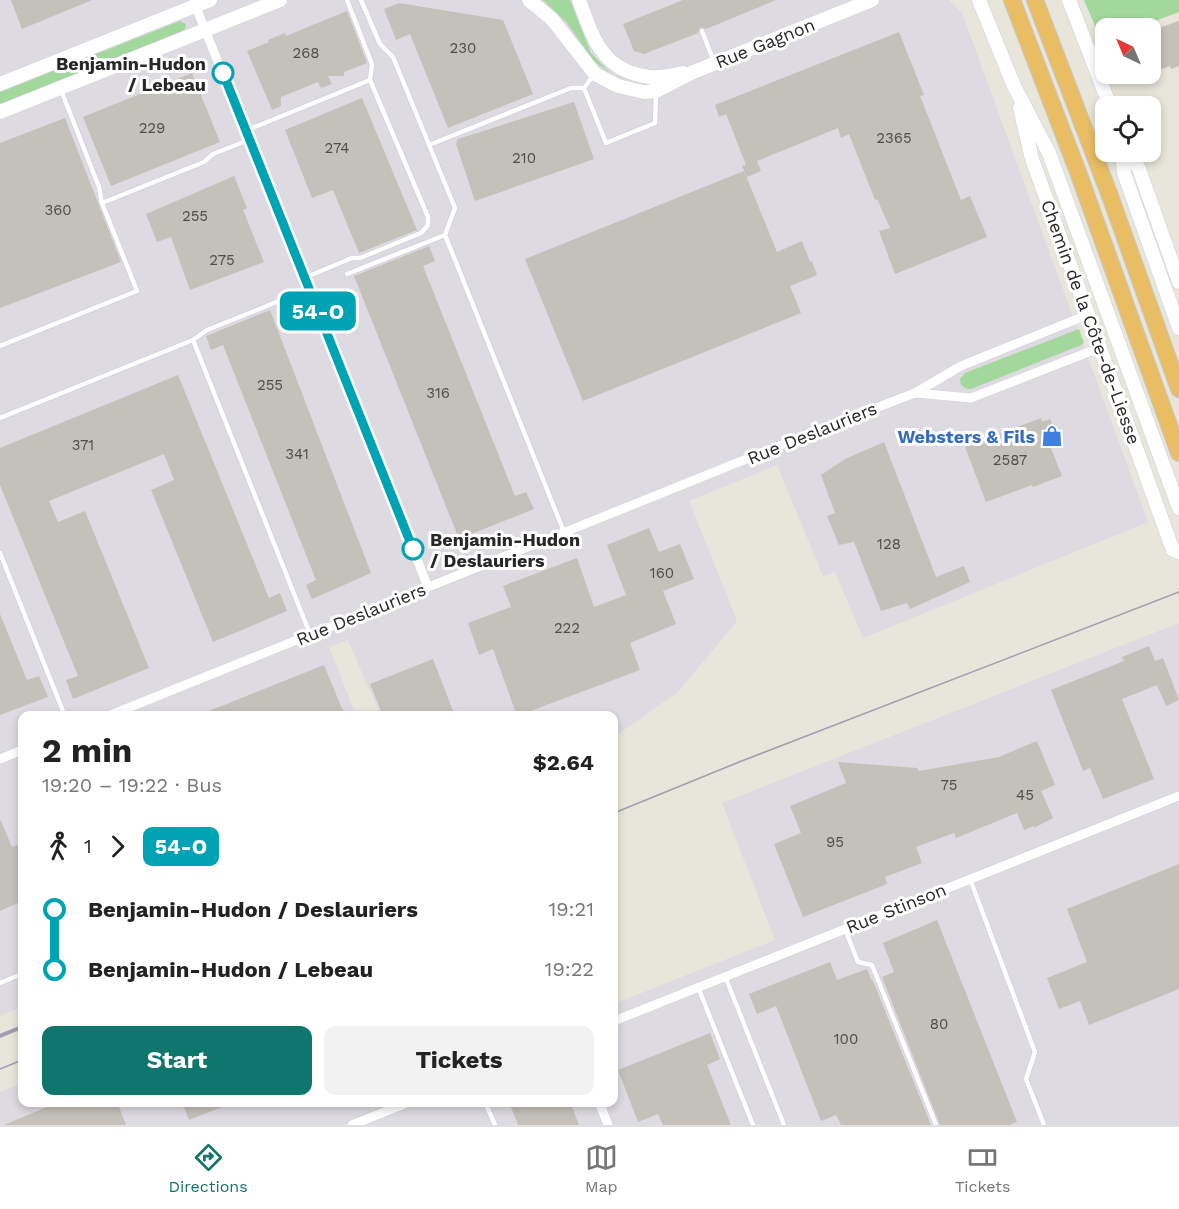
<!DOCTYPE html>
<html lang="en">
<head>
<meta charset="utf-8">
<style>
	:root { --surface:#fff; --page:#f2f2f2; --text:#222; --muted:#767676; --line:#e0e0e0; --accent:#0f766e }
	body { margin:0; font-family:"Work Sans",sans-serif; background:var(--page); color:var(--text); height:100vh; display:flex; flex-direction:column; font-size:22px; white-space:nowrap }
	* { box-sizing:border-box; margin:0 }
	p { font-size:20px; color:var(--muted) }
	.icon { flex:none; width:33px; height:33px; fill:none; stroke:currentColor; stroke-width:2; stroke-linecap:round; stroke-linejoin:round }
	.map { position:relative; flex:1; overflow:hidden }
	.panel { position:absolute; left:18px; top:711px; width:600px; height:396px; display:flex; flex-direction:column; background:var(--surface); border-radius:12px; box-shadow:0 3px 9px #0003 }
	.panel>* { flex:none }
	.badge { padding:0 12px; border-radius:9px; font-size:21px; line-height:39px }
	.needle { width:39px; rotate:316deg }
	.tools { position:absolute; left:1095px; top:18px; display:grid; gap:12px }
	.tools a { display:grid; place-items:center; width:66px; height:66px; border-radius:12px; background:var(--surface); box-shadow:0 3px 9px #0003; font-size:30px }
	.map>.badge { position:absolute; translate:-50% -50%; box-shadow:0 0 0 3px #fff }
	.legs { display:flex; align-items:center; gap:9px; height:66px; padding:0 24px; font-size:20px }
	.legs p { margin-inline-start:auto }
	.headline { display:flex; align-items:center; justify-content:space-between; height:102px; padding:0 24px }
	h1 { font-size:33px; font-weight:700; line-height:45px }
	.primary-button { display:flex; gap:12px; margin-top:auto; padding:12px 24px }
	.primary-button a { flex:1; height:69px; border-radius:12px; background:var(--accent); color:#fff; font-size:24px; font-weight:700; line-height:69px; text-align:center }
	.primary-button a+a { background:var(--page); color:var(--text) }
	ul { padding:0 24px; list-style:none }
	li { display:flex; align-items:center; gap:21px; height:60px; font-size:22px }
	li i { display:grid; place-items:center; width:9px; height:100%; margin:0 8px; background:currentColor }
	li i::after { content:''; width:15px; height:15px; margin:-8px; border:4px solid; border-radius:50%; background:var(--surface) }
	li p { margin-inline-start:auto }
	li:first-child i { background:linear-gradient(#0000 50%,currentColor 0) }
	li:last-child i { background:linear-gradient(currentColor 50%,#0000 0) }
	.tab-bar { display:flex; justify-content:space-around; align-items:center; height:84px; border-top:2px solid var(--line); background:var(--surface); font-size:16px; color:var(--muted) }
	.tab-bar a { display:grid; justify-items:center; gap:3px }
	.tab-bar .current { color:var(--accent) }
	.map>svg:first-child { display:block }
	.industrial { fill:#dddae1 }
	.green { fill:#a3d89c }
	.building { fill:#c3c1b9 }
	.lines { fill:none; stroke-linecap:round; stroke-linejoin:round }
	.lane-casing { stroke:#d0cfde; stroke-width:6 }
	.street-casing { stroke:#d0cfde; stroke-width:10 }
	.secondary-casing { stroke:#d0cfde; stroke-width:15 }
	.highway-casing { stroke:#c7c7c7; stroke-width:18 }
	.lane { stroke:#fff; stroke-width:4.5 }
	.street { stroke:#fff; stroke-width:9 }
	.secondary { stroke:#fff; stroke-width:14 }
	.highway { stroke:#e9bd64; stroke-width:16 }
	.tram { stroke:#9f9eaf; stroke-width:1.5 }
	.rail { stroke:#9f9eaf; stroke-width:4 }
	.line-1-casing { stroke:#fff; stroke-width:14 }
	.line-1 { stroke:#00a3b4; stroke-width:9 }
	.stop-1-dot { fill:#fff; stroke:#00a3b4; stroke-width:3 }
	.labels { text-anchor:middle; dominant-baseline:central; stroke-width:6; stroke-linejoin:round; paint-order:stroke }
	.number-label { font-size:15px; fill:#4e4e4c }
	.street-label { font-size:18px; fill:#272727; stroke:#fff }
	.stop-label { font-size:18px; font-weight:bold; fill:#272727; stroke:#fff; text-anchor:end }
	.shop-label { font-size:18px; font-weight:bold; fill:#366cbe; stroke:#fff; text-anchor:end }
</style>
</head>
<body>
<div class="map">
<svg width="1179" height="1125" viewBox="0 0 1179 1125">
	<rect width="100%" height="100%" fill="#e8e5da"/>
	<path class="industrial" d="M0 0H949L962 13 1148 522 863 638 835 572 823 576 777 465 689 501 737 621 678 692 614 737V716L380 715 348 640 329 647 356 715 22 716V1007L0 1016Z
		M1179 623V1125H0V1092L22 1083V1102H614V1004L775 940 722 803Z"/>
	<path class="green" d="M543 0H570L591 53 611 74 594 61 567 23Z
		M1084 0H1179V12L1136 28H1106L1105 40 1102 42Z
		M180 21 186 24 185 29 182 31 0 104V92Z
		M1079 329 1084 343 1081 345 971 389H967L961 385 960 379 965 373Z"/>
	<path class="building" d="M11 0H92L22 29Z
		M683 0H776L706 29 700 27 698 33 644 54 634 51 623 24Z
		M399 3 503 20 533 94 448 128 410 34 396 40 384 9Z
		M347 11 367 63 344 72V76H328L332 84 321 88 318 82 281 97V106L272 110 247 51 269 42 268 40 285 33 286 36Z
		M1179 21V66L1171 69 1170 66 1150 73V31Z
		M899 32 924 95 920 96 961 200 970 196 987 237 895 274 879 231 890 228 877 199 875 200 849 134 841 138 838 128 757 161 761 171 747 177 742 166 746 165 726 114 719 117 715 105Z
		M192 73 220 142 111 186 83 117Z
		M362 98 417 230 359 253 333 190 312 198 285 130Z
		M574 102 594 159 475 201 456 144 458 139Z
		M65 118 121 262 0 308V143Z
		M744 171 777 252 802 241 810 262 812 261 817 275 790 286 801 313 583 401 525 259Z
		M234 176 247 208 243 210 264 262 190 290 171 237 157 242 146 214Z
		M429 246 435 261 423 266 515 496 526 492 534 509 459 539 354 276Z
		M270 310 371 573 312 599 306 585 316 580 223 345 211 350 206 336Z
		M178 375 269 598 280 593 287 611 213 642 151 490 174 480 164 454 49 501 58 522 85 511 149 668 73 699 66 680 78 676 0 485V448Z
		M1041 418 1042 422 1050 419 1058 440 1049 443 1062 476 1033 487 1032 485 986 502 965 447Z
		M884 442 936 577 964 566 970 582 910 609 907 603 881 611 854 542 839 545 827 516 835 513 821 475 845 459Z
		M649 528 659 552 680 544 694 579 663 591 676 624 630 643 640 670 517 716 493 649 479 655 468 623 511 607 503 586 577 558 594 607 626 595 607 545Z
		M0 614 27 680 39 676 48 697 0 715Z
		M1149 646 1155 661 1163 658 1179 700 1166 706 1157 685 1122 699 1154 779 1103 799 1090 768 1083 771 1051 690 1124 661 1122 657Z
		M433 659 455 716H383L370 684Z
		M324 665 345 716H199V715Z
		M1037 741 1055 785 1041 791 1053 818 1034 828V826L1024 830 1017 813 956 838 954 833 916 847 922 863 885 877 887 884 803 917 774 844 801 833 790 806 846 783 838 762 917 768 919 771 999 757Z
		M0 819 12 847 22 843V901L0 911Z
		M1179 864V989L1089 1025 1080 1001 1059 1009 1047 978 1087 962 1067 909Z
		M937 920 1017 1122 1009 1125H940L882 977 894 972 883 943Z
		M830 962 837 980 867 969 872 981H873L931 1125H841L836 1115 821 1121 776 1006 757 1014 749 994Z
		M710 1033 720 1059 707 1065 731 1125H663L658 1114 638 1122 618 1070Z
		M59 1102H117L126 1125H4Z
		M182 1102H232V1103L189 1120Z
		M509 1102H570L579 1125H518Z"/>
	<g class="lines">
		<defs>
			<path id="lane" d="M347 0 372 64 370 80
				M361 0 380 44 393 57 455 208 445 235
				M702 31 714 62
				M584 88 606 143 655 123 656 94
				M245 131 370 80 428 217V225L421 233 360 258H352L304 278
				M429 145 571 88H584L593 76
				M102 203 204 162 213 154 249 140
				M347 274 445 235 564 532
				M193 340 310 634
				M0 346 137 291 102 203 99 187 61 90
				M0 418 193 340 207 330 309 289
				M0 553 65 716
				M970 879 1035 1052 1026 1079 1044 1125
				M845 929 858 962 872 965 936 1125
				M725 976 784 1125
				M0 983 22 974
				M698 987 753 1125
				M485 1102 495 1125"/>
			<path id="street" d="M194 2 428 587
				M915 393 971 398 1099 348
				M108 716 826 427 915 393 961 366 1087 315
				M0 759 22 750
				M614 1021 1179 796
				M599 1102 608 1125
				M352 1125 409 1102"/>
			<path id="secondary" d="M529 0 552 19 595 74 618 86 644 92 656 91 691 73 872 0
				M579 0C593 39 603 72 650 77 661 78 673 75 683 73
				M979 0 1014 86 1049 153 1179 508
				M1069 0 1110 106
				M0 84 210 0
				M1020 108 1032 159 1171 545 1173 550 1179 552
				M0 112 280 0
				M1122 152 1124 173 1179 328
				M1130 152 1139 169 1179 282"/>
			<path id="highway" d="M1012 0 1078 172 1179 453
				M1035 0 1110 196 1179 389"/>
		</defs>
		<use href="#lane" class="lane-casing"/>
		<use href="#street" class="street-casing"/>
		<use href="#secondary" class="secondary-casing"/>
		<use href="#highway" class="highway-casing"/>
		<use href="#lane" class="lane"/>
		<use href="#street" class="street"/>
		<use href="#secondary" class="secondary"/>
		<use href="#highway" class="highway"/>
		<path class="tram" d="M614 813 739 762 1179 592
			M0 1069 22 1060"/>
		<path class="rail" d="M0 1036 22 1027"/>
	</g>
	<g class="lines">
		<defs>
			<path id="line-1" d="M223 73 413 549"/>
		</defs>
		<use href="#line-1" class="line-1-casing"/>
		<use href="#line-1" class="line-1"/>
	</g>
	<defs>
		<symbol id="shop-bare" viewBox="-9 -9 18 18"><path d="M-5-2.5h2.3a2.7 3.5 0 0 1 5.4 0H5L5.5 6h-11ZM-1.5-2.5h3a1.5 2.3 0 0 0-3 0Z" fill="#3f7fe0" stroke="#fff" stroke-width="2.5" paint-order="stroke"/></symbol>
	</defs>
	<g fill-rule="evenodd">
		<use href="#shop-bare" x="1037" y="421" width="30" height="30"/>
	</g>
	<g class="stop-1-dot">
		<circle cx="223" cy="73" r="10"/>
		<circle cx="413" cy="549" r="10"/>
	</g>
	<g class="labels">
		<g class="number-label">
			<text x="463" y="48">230</text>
			<text x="306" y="53">268</text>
			<text x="152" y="128">229</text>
			<text x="894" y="138">2365</text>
			<text x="337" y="148">274</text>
			<text x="524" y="158">210</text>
			<text x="58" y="210">360</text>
			<text x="195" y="216">255</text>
			<text x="222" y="260">275</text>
			<text x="270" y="385">255</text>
			<text x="438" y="393">316</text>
			<text x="83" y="445">371</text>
			<text x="297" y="454">341</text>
			<text x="1010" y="460">2587</text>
			<text x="889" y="544">128</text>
			<text x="662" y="573">160</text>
			<text x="567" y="628">222</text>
			<text x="949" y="785">75</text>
			<text x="1025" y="795">45</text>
			<text x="835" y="842">95</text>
			<text x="939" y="1024">80</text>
			<text x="846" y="1039">100</text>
		</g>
		<g class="street-label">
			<text transform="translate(765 43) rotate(-22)">Rue Gagnon</text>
			<text transform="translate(1091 322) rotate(70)">Chemin de la Côte-de-Liesse</text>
			<text transform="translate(812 433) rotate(-22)">Rue Deslauriers</text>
			<text transform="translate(361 614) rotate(-22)">Rue Deslauriers</text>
			<text transform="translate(896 908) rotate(-22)">Rue Stinson</text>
		</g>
		<g class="stop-label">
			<text x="206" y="63">Benjamin-Hudon<tspan x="206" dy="21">/ Lebeau</tspan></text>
			<text x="430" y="539" text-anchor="start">Benjamin-Hudon<tspan x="430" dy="21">/ Deslauriers</tspan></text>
		</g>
		<g class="shop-label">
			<text x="1035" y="436">Websters &amp; Fils</text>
		</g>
	</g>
</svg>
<div class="tools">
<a><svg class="needle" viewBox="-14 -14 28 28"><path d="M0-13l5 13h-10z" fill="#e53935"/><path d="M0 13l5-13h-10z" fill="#767676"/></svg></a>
<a><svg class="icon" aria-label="locate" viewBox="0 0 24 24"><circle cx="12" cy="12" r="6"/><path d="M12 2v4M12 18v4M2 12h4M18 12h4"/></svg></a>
</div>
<b class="badge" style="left:318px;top:311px;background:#00a3b4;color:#fff">54-O</b>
<section class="panel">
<div class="headline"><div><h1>2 min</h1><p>19:20 – 19:22 · Bus</p></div><b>$2.64</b></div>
<div class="legs"><svg class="icon" aria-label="walk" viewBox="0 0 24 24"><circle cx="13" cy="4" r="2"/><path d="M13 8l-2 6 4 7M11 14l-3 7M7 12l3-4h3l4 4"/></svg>1<svg class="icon" aria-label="forward" viewBox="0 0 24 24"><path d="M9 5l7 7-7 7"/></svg><b class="badge" style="background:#00a3b4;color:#fff">54-O</b></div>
<ul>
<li><i style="color:#00a3b4"></i><b>Benjamin-Hudon / Deslauriers</b><p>19:21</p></li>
<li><i style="color:#00a3b4"></i><b>Benjamin-Hudon / Lebeau</b><p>19:22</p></li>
</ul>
<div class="primary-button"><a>Start</a><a>Tickets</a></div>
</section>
</div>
<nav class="tab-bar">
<a class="current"><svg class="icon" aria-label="directions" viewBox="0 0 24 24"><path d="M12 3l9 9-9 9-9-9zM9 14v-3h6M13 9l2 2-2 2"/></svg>Directions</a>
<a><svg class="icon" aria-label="map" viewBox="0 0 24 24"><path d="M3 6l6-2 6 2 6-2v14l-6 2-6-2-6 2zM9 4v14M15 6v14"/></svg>Map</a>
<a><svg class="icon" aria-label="tickets" viewBox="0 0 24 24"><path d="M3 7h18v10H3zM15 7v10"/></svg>Tickets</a>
</nav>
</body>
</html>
